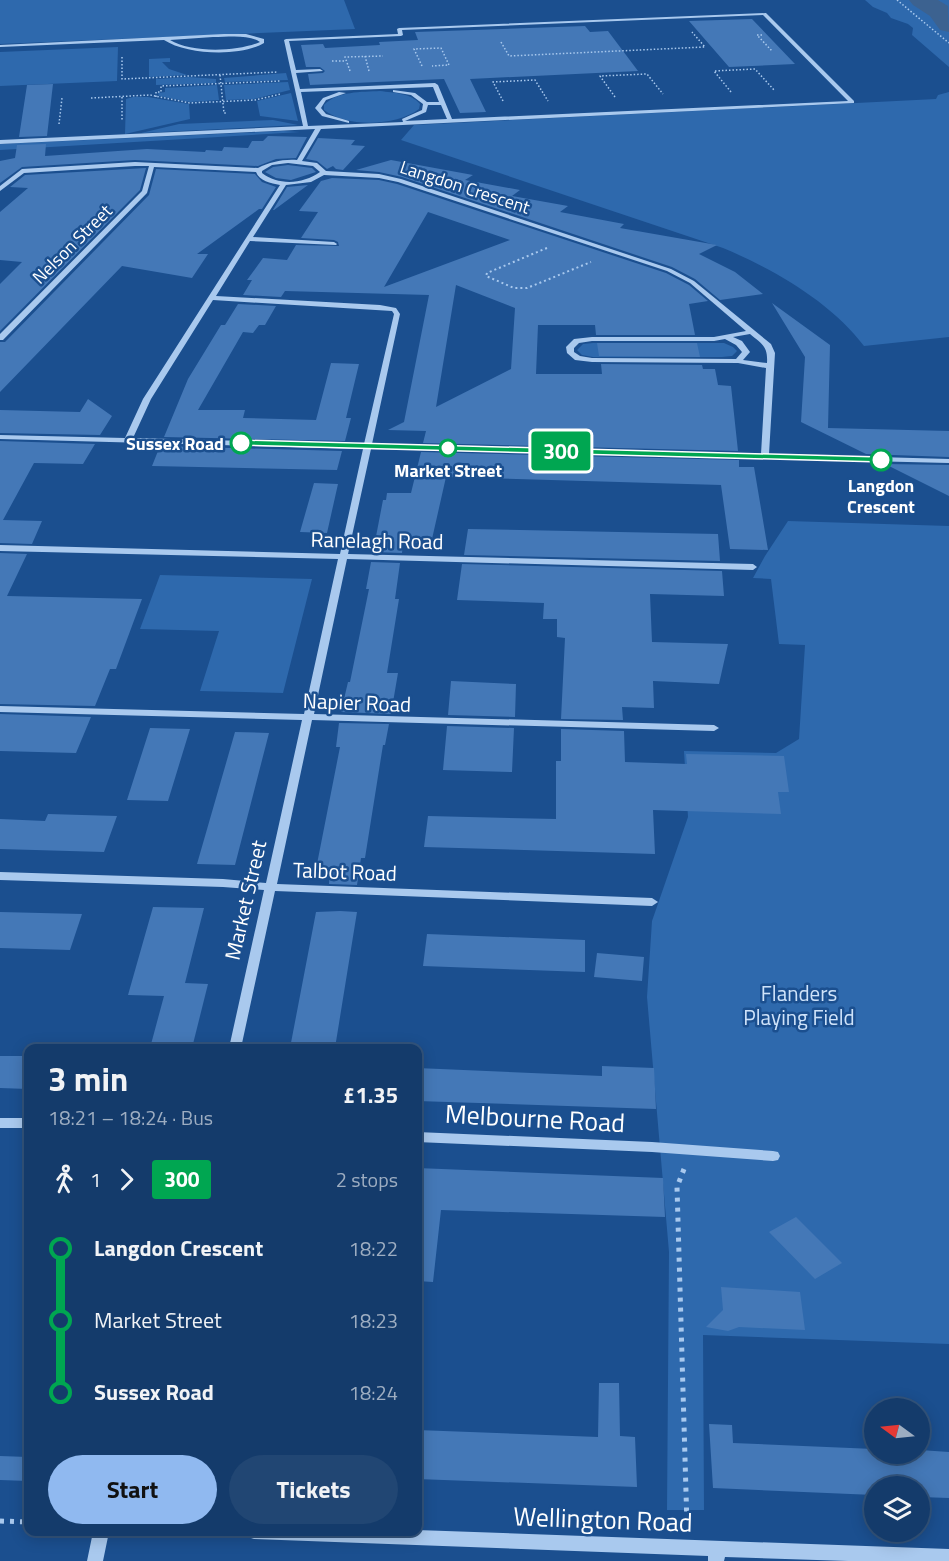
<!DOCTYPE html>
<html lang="en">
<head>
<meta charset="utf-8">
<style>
	:root { --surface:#143b6b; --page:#214673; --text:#f1f3f6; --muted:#9dadc1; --line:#33557e; --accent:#90b9f0 }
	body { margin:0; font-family:"Titillium Web",sans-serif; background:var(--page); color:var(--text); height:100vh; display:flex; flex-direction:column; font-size:22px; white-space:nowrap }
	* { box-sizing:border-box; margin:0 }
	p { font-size:20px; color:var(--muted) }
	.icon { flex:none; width:33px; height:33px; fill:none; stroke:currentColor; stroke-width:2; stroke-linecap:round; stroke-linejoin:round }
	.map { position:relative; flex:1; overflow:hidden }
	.sheet { position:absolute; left:24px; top:1044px; width:398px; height:492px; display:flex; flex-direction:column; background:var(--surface); border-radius:12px; box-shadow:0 3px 15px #0003,0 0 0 2px var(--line) }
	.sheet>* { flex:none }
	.badge { padding:0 12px; border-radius:4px; font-size:21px; line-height:39px }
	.needle { width:39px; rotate:285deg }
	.buttons { position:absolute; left:864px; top:1398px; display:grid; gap:12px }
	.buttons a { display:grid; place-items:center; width:66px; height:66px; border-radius:50%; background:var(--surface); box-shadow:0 3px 15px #0003,0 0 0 2px var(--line); font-size:30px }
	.map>.badge { position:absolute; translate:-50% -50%; box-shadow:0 0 0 3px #fff }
	.legs { display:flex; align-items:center; gap:9px; height:66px; padding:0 24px; font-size:20px }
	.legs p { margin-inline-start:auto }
	.headline { display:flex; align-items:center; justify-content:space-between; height:102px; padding:0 24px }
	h1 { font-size:33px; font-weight:700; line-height:45px }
	.button { display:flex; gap:12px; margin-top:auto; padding:12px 24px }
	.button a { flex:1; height:69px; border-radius:36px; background:var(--accent); color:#111; font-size:24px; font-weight:700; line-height:69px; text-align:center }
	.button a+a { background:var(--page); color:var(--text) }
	ul { padding:0 24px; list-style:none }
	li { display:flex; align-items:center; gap:21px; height:72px; font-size:22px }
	li i { display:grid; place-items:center; width:9px; height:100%; margin:0 8px; background:currentColor }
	li i::after { content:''; width:15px; height:15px; margin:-8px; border:4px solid; border-radius:50%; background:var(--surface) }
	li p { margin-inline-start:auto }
	li:first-child i { background:linear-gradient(#0000 50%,currentColor 0) }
	li:last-child i { background:linear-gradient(currentColor 50%,#0000 0) }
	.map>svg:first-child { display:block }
	.green { fill:#2e69ad }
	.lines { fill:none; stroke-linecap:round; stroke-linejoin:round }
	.river { fill:#3c6290; fill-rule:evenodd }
	.building { fill:#4478b7; fill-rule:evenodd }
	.path-far2 { stroke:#a9c9ee; stroke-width:1.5; stroke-dasharray:1.5 2; stroke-linecap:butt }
	.path-far1 { stroke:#a9c9ee; stroke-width:2; stroke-dasharray:2 3; stroke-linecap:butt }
	.path { stroke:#a9c9ee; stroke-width:5; stroke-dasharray:4 6; stroke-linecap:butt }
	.minor { fill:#a9c9ee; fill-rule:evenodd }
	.line-1 { fill:#00a651; stroke:#fff; stroke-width:1.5 }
	.stop-1-dot { fill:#fff; stroke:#00a651; stroke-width:3 }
	.labels { text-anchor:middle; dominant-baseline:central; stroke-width:5; stroke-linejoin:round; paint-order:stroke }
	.far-street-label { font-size:18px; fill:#fff; stroke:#1b4f8f }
	.far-stop-label { font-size:18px; font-weight:bold; fill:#fff; stroke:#1b4f8f }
	.street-label { font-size:21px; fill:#fff; stroke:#1b4f8f }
	.park-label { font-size:21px; fill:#cfe3fa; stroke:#1b4f8f }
	.near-street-label { font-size:26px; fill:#fff; stroke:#1b4f8f }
</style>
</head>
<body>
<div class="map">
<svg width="949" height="1561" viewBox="0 0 949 1561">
	<rect width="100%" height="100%" fill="#1b4f8f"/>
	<path class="green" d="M0 0H344L355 29 0 44Z
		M865 0H949V67L912 35 913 28 908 24 891 18 887 13 873 7Z
		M118 47 117 81 0 86V52Z
		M170 58V62H162L169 69 187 75 149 77V59Z
		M286 73 288 80 225 82 224 78Z
		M189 77 216 79V83L156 85V79Z
		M288 82 290 90 254 99 226 100 224 85Z
		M217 85 219 100 190 102 159 96 158 93 165 92V88Z
		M380 91C394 93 411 93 420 104L419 109C397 126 347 128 324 110V105C337 91 362 92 380 91Z
		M949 92V337L864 346C831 302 773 269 723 248L401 140 414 125 936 99 938 95Z
		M291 93 298 121 260 116 257 101Z
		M133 97H148L189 104 190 119 125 134 126 99Z
		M273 120 298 125 141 133 179 124Z
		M283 131 300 132 0 150V144Z
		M593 343H724L733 347 737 351 732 356 722 357H593L582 355 577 350 583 344Z
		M788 521 949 526V1344L703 1335 704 1510H667L669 1252 647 997 652 921 688 817 684 751 776 753 799 739 805 645 779 644 771 579 753 578 765 556Z
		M160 575 312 579 283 693 200 691 219 631 140 629Z"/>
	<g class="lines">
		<path class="river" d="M909 0H938L948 6 949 32 940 30 930 16 913 5Z"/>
	</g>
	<path class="building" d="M752 19 795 64 729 67 689 21Z
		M585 26 590 32 608 31 638 71 470 79 486 112 460 113 444 79 310 85 308 74 323 73 325 71 320 67H306L301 45 323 44 325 48 380 45 379 42 418 40 415 32Z
		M53 84 47 136 19 137 27 85Z
		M268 136 307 137 296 158 276 159 258 166 135 160 22 167 0 183V161L15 158 17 145 46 144 45 156 147 149 205 152 206 150 222 151 224 147 248 148 252 141H263Z
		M318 138 355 140 351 145 365 146 343 170 336 169 333 166 327 169 317 161 306 159Z
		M391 160 473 175 465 180 520 190 512 196 568 206 560 212 624 224 620 228 717 245 699 254 735 272 763 294 720 300 695 279 672 267 402 177 379 172 356 170Z
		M288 165 312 168 316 172 291 180 276 178 265 172 273 167Z
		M146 168 140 190 0 331V284L22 262 0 260V212L28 188 10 187 25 175Z
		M156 169 255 174 262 182 276 187 262 209H259L197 254H208L192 278 122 266 0 392V342H5L149 195Z
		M332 178 379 180 397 184 666 273 689 285 708 301 689 304 695 335H596L595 325H538L536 374H602L601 364 702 365 703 369H715L718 385 731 386 738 451 423 443 426 431 388 430 404 422 429 295 285 291 281 297 243 295 252 280H247L263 258 287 260 296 245 339 246 338 242 334 240 301 238 318 212 299 211 321 181ZM428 212 510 240 384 287ZM456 285 515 308 511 369 436 407Z
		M308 185 274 210H273L287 187Z
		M772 303 830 345 828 428 949 431V457L866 454 801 422 805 357Z
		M238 304 276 306 265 325H259L253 333 243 332 198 410H245L243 418 316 420 331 363 359 364 346 418H351L345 441 164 437 188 379 221 325H225Z
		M597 343H697L700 357 599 356Z
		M88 399 112 416 100 435 0 433V410L80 412Z
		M0 441 95 444 83 464 34 463 3 520 42 521 32 544 0 543Z
		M160 446 342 451 337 470 152 466Z
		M421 452 739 460V467H754L768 550 730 549 721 485 446 477 432 539 430 538 429 543 403 542 402 553 373 552 383 500H386L387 493H411Z
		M885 464 949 465V496Z
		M314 483 338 484 327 533 300 532Z
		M468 529 718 534 720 561 464 555Z
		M0 553 27 554 7 596 142 599 116 669H110L95 706 0 704Z
		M371 562 400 563 395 599H399L387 673H398L391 714 341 712 348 682H350L369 589H366Z
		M462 564 722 571 724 596 650 594 652 642 728 644 719 684 653 681 654 708 622 707 623 720 561 719 565 638 557 637V619H543L544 603 457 600Z
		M451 681 516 684 515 717 448 715Z
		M0 714 91 717 76 753 0 751Z
		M339 723 389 724 385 745H383L365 858H361L357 885 329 884 330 869H316L340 747H336Z
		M447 726 514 728 512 772 443 770Z
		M150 728 190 729 168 801 127 800Z
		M561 729 624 731 625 762 687 764 686 754 784 756 789 792H778L781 814 653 810 655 854 424 847 428 816 556 819V761H561Z
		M235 732 269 733 235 865 197 864Z
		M48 814 117 816 104 852 0 849V819L45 821Z
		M153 907 204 908 185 983 208 984 192 1048H150L164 996 128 995Z
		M340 911 357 912 335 1048H290L316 912Z
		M0 912 82 914 70 950 0 948Z
		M427 934 585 940V972L423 966Z
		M597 953 644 957 642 981 594 977Z
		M0 1056H28V1089L0 1088Z
		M602 1066 654 1068 656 1109 417 1101V1068L602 1076Z
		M417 1168 663 1178 665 1217 441 1210 433 1282 417 1281Z
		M796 1217 842 1263 815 1279 769 1232Z
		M721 1287 800 1292 805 1330 739 1327 728 1331 706 1327 723 1310Z
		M599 1383H619L620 1436 635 1437 637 1487 417 1479V1430L598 1437Z
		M709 1424 732 1425 733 1443 874 1449V1454H920V1450L949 1452V1498L920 1497V1486H874V1495L713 1488Z
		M0 1456 28 1457V1481L0 1480Z"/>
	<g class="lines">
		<path class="path-far2" d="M897 0 949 43
			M762 35H757L772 51
			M501 42 509 56 705 47 692 32
			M365 56 369 71
			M122 57V79L278 72
			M332 61H346
			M422 66 414 49 441 48 449 65 432 66
			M350 71 345 57 383 56
			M220 75 224 113H226
			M731 92 714 71 755 69 774 90
			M122 97V120
			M156 97V92H161V86L280 81
			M615 97 600 76 647 74 663 94
			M91 98 150 95 190 103 255 100 281 94
			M503 101 493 82 535 80 548 101
			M59 124 62 98"/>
		<path class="path-far1" d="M547 248 487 273 486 276 514 288H527L591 262"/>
		<path class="path" d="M684 1169 677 1187 687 1526
			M0 1521 28 1522"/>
		<path class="minor" d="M766 13 854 101V103L321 129 302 161 317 163 326 171 379 174 401 179 671 269 694 281 771 344 775 353 769 454 949 459V463L371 449 348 554 753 564 757 567 753 570 347 559 314 714 714 725 719 728 714 731 312 720 277 884 652 898 658 902 652 906 275 891 241 1048H229L264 890 223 887 0 880V872L223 879 266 883 302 720 0 712V706L304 714 338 559 0 551V545L340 554 363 449 0 439V435L125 438 143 399 280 185C271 183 259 181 256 172L154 167 147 193 3 340H0V334L142 191 149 166H135L24 173 0 191V186L22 169 135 162 258 168C270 162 283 159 297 160L315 129 0 144V140L303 126 284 40 286 39 398 34 397 29 399 28ZM763 15 848 101 452 119 438 85 435 83 300 89 296 73 323 71 320 69 296 70 289 41 401 36 403 35 402 30ZM433 87 439 102H427L415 93 393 90V92L411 95 423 104 422 110 402 119 403 122 308 126 301 92ZM428 105H441L447 119 405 121 426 112ZM288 163 313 166 320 172C303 184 279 186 262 173V171L272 165ZM324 175 379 178 398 182 667 271 690 283 746 331 714 337H592L574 339 566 347 567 353 575 360 592 362 738 363 766 368 761 454 372 444 400 314 396 308 380 305 216 296 250 241 336 245 337 244 334 242 253 237 286 185 311 182ZM213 300 392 311 394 314 364 444 133 438 151 399ZM750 334C762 344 768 346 767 363L743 360 750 352 742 341 733 337ZM725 339 736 345 742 352 736 359 592 358 580 356 574 352V348L579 343 592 341H714Z
			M224 34H246L264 39V43C241 57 187 55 164 40L0 47V45ZM213 37C228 37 249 34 260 42 237 52 191 53 170 40Z
			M339 92 346 93 326 100 321 108 326 114 349 121V123L322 116 315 108 323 98Z
			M0 1118H28V1128H0Z
			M417 1132 652 1142 773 1151 778 1152 780 1156 778 1160 773 1161 652 1152 417 1142Z
			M417 1530 949 1549V1561H848L725 1557 724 1561H708V1556L254 1539 248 1537 246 1532Z
			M93 1532H109L103 1561H87Z"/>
	</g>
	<path class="line-1" d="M241 440 881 457 886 460 881 462 238 445V441Z"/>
	<g class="stop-1-dot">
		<circle cx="241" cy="443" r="10"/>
		<circle cx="448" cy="448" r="8"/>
		<circle cx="881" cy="460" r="10"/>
	</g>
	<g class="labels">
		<g class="far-street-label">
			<text transform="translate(465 187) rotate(18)">Langdon Crescent</text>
			<text transform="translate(72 244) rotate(-45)">Nelson Street</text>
		</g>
		<g class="far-stop-label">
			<text x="224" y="443" text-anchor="end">Sussex Road</text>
			<text x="448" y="470">Market Street</text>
			<text x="881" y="485">Langdon<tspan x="881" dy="21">Crescent</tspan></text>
		</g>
		<g class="street-label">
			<text transform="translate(377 540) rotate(1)">Ranelagh Road</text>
			<text transform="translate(357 702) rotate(2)">Napier Road</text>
			<text transform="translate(345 871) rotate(2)">Talbot Road</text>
			<text transform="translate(245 900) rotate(-77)">Market Street</text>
		</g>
		<g class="park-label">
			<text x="799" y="993">Flanders<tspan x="799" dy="24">Playing Field</tspan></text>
		</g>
		<g class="near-street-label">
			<text transform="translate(535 1118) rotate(3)">Melbourne Road</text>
			<text transform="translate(603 1519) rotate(2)">Wellington Road</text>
		</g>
	</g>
</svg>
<div class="buttons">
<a><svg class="needle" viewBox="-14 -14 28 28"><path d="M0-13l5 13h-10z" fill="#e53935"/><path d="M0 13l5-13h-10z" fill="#9dadc1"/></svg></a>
<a><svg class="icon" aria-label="layers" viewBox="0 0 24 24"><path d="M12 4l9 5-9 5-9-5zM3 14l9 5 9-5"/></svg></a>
</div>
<b class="badge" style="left:561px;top:451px;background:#00a651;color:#fff">300</b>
<section class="sheet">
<div class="headline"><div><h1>3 min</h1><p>18:21 – 18:24 · Bus</p></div><b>£1.35</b></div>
<div class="legs"><svg class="icon" aria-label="walk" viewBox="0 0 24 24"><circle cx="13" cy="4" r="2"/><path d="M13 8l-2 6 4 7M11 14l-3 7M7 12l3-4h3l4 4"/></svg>1<svg class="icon" aria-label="forward" viewBox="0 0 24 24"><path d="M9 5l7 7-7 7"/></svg><b class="badge" style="background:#00a651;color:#fff">300</b><p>2 stops</p></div>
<ul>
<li><i style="color:#00a651"></i><b>Langdon Crescent</b><p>18:22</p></li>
<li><i style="color:#00a651"></i><span>Market Street</span><p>18:23</p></li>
<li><i style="color:#00a651"></i><b>Sussex Road</b><p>18:24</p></li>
</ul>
<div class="button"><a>Start</a><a>Tickets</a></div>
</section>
</div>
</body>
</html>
